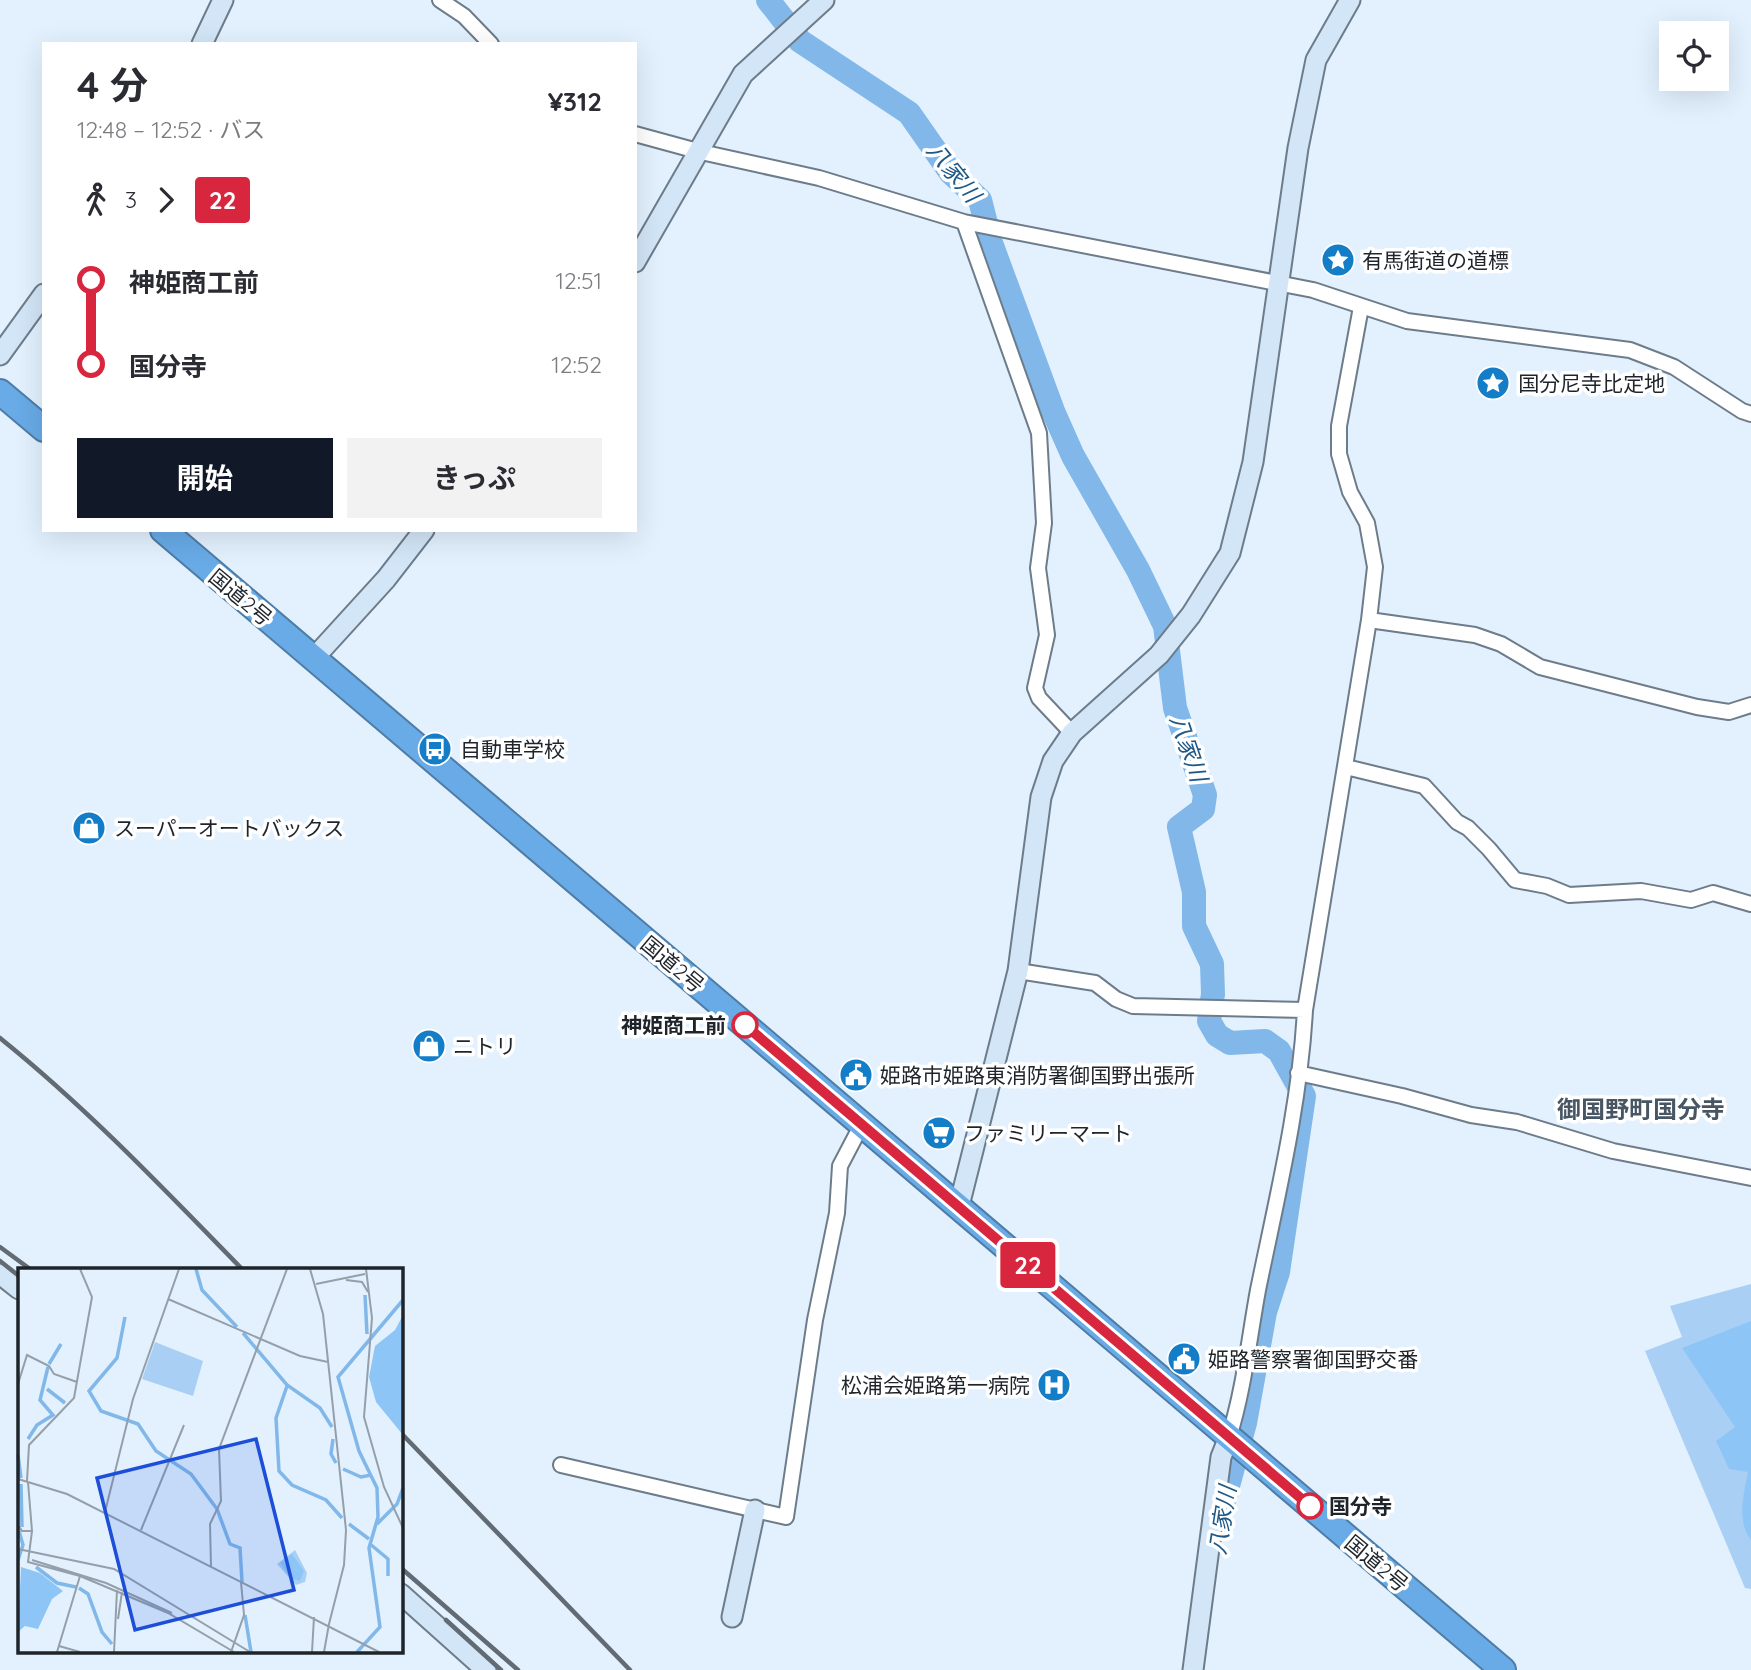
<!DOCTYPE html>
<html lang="ja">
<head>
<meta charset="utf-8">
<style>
	:root { --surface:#fff; --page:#f2f2f3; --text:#2b2b33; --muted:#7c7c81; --accent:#111827 }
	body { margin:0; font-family:Quicksand,"Noto Sans JP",sans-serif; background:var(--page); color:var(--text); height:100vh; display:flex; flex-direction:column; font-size:26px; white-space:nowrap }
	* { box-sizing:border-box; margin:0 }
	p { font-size:23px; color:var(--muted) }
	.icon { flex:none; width:38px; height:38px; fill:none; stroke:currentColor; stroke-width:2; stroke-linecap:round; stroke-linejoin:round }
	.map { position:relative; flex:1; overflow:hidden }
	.side { position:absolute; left:42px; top:42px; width:595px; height:490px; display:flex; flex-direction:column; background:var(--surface); border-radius:0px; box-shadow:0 7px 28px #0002 }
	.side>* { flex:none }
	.badge { padding:0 14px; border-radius:5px; font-size:24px; line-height:46px }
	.buttons { position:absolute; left:1659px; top:21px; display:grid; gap:14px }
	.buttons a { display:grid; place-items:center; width:70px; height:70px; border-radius:0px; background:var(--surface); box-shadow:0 7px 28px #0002; font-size:35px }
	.map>.badge { position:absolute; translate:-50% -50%; box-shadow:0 0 0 4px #fff }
	.legs { display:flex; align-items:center; gap:10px; height:77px; padding:0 35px; font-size:23px }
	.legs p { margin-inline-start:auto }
	.head { display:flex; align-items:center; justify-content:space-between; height:119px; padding:0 35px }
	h1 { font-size:38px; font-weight:700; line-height:52px }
	.cta { display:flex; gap:14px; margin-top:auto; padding:14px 35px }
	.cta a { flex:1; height:80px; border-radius:0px; background:var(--accent); color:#fff; font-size:28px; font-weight:700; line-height:80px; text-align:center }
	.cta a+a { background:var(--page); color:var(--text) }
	ul { padding:0 35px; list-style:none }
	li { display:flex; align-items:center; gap:24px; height:84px; font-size:26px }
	li i { display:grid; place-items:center; width:10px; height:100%; margin:0 9px; background:currentColor }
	li i::after { content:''; width:18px; height:18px; margin:-9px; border:5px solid; border-radius:50%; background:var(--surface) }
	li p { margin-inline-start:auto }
	li:first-child i { background:linear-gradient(#0000 50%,currentColor 0) }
	li:last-child i { background:linear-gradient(currentColor 50%,#0000 0) }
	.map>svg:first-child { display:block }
	.green { fill:#a9d0f4 }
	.forest { fill:#8ec5f7 }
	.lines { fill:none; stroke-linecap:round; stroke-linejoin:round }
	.river { stroke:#81b8e9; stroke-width:24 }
	.street-casing { stroke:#6d7c8a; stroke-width:18 }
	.secondary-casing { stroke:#6d7c8a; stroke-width:23 }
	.highway-casing { stroke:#4e7ca5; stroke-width:28 }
	.street { stroke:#fff; stroke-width:14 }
	.secondary { stroke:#d2e6f8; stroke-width:19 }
	.highway { stroke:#68abe7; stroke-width:24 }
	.rail { stroke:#626b74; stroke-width:4.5 }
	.line-1-casing { stroke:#fff; stroke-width:16 }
	.line-1 { stroke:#d7263d; stroke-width:10 }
	.stop-1-dot { fill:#fff; stroke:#d7263d; stroke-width:3.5 }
	.labels { text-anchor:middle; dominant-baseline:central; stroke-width:7; stroke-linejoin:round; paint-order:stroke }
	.poi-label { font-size:21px; fill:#1e242a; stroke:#fff; text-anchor:start }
	.street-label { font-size:21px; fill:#1e242a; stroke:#fff }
	.stop-label { font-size:21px; font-weight:bold; fill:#1e242a; stroke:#fff; text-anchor:end }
	.water-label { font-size:23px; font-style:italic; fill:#1e5887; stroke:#fff }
	.quarter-label { font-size:24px; font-weight:bold; fill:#485664; stroke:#fff }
	.inset-river { fill:none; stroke:#81b8e9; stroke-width:3.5 }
	.inset-road { fill:none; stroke:#949fa9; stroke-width:2 }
	.view { fill:#1d4ed8; fill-opacity:0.15; stroke:#1d4ed8; stroke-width:3.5 }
	.inset-edge { fill:none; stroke:#1e242a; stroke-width:3.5 }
</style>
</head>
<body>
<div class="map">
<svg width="1751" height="1670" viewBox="0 0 1751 1670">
	<rect width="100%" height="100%" fill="#e3f1fe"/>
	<path class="green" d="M1751 1284V1589L1745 1588 1645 1351 1682 1337 1670 1306Z"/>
	<path class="forest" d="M1751 1321V1540C1736 1521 1744 1493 1748 1472L1729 1469 1716 1441 1735 1427 1682 1348Z"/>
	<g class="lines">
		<path class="river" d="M768 0 800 41 909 113 951 173 980 200 991 243 1053 411 1073 456 1138 570 1165 626 1175 708 1205 795 1203 809 1179 827 1194 892V926L1212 964 1213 994 1209 1021 1217 1035 1230 1043 1265 1041 1279 1051 1304 1096 1278 1272 1265 1312 1245 1423 1221 1512"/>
		<defs>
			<path id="street" d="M440 0 464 16 491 44
				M635 134 701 152 819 178 964 222 1313 290 1407 321 1630 350 1674 367 1742 411 1751 414
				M964 222 1039 433 1044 523 1038 568 1047 635 1035 688 1039 698 1072 733
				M1369 620 1475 635 1501 644 1540 667 1697 707 1729 712 1751 705
				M1346 767 1424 786 1457 822 1468 828 1489 849 1515 880 1547 886 1569 895 1641 891 1691 900 1713 893 1751 904
				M1018 971 1095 983 1116 999 1133 1006 1305 1010
				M1298 1073 1402 1096 1471 1115 1517 1122 1613 1151 1751 1178
				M1229 1437C1244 1389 1249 1339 1258 1290 1277 1197 1300 1104 1305 1010L1369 620 1375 567 1367 523 1350 492 1339 454V426L1361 307
				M561 1465 786 1517 815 1320 837 1213 840 1166 862 1124"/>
			<path id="secondary" d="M202 44 223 0
				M635 262 743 74 824 0
				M0 355 44 294
				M314 658 386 579 424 530
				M959 1206 1018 971 1041 797 1053 761 1072 733 1159 655 1191 615 1230 553 1253 462 1298 148 1316 60 1350 0
				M0 1274 19 1289
				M401 1594 486 1670
				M732 1617 755 1510
				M1193 1670 1221 1457 1229 1437"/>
			<path id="highway" d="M0 392 44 429
				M163 530 1503 1670"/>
		</defs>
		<use href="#street" class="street-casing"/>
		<use href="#secondary" class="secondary-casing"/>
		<use href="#highway" class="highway-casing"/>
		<use href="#street" class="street"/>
		<use href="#secondary" class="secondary"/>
		<use href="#highway" class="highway"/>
		<path class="rail" d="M0 1038C87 1108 164 1189 242 1269
			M0 1247 30 1269
			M0 1261 19 1276
			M401 1433 630 1670
			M401 1568 518 1670
			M446 1620 501 1670"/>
	</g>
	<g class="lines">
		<defs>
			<path id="line-1" d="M745 1025 1310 1506"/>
		</defs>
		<use href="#line-1" class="line-1-casing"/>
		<use href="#line-1" class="line-1"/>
	</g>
	<defs>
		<symbol id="sight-disc" viewBox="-11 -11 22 22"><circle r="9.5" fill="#137dc8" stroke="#fff"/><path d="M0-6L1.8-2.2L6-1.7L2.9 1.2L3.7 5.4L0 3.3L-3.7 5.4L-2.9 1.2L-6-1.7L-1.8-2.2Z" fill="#fff"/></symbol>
		<symbol id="bus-disc" viewBox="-11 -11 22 22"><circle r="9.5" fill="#137dc8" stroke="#fff"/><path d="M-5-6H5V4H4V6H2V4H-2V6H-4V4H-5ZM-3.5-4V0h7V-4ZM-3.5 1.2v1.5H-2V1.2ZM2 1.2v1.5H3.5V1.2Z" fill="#fff"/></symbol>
		<symbol id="shop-disc" viewBox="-11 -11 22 22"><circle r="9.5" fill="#137dc8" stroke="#fff"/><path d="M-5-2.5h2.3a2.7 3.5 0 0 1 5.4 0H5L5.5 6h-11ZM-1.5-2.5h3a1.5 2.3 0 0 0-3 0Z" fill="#fff"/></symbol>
		<symbol id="civic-disc" viewBox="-11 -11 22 22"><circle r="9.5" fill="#137dc8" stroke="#fff"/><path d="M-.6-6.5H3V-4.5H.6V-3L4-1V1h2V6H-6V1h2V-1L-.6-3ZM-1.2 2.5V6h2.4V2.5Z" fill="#fff"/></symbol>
		<symbol id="supermarket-disc" viewBox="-11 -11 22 22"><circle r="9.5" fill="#137dc8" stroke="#fff"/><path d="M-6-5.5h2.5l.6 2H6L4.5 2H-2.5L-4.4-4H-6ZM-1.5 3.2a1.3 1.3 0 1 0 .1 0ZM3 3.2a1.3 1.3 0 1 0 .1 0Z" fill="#fff"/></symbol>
		<symbol id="hospital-disc" viewBox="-11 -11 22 22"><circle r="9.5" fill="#137dc8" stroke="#fff"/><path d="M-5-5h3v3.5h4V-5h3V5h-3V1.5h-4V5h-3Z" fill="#fff"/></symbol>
	</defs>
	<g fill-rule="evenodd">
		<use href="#sight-disc" x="1319" y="241" width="38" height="38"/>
		<use href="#sight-disc" x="1474" y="364" width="38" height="38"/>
		<use href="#bus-disc" x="416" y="730" width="38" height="38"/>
		<use href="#shop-disc" x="70" y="809" width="38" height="38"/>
		<use href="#shop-disc" x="410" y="1027" width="38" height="38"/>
		<use href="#civic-disc" x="837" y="1056" width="38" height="38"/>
		<use href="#supermarket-disc" x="920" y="1114" width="38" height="38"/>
		<use href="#civic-disc" x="1165" y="1340" width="38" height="38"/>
		<use href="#hospital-disc" x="1035" y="1366" width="38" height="38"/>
	</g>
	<g class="stop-1-dot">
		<circle cx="745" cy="1025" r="12"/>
		<circle cx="1310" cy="1506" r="12"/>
	</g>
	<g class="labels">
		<g class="poi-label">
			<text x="1362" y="260">有馬街道の道標</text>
			<text x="1518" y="383">国分尼寺比定地</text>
			<text x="460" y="749">自動車学校</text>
			<text x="114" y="828">スーパーオートバックス</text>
			<text x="453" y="1046">ニトリ</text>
			<text x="880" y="1075">姫路市姫路東消防署御国野出張所</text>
			<text x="964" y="1133">ファミリーマート</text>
			<text x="1208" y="1359">姫路警察署御国野交番</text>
			<text x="1030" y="1385" text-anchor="end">松浦会姫路第一病院</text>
		</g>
		<g class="street-label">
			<text transform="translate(241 597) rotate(40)">国道2号</text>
			<text transform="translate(673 964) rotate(40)">国道2号</text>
			<text transform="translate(1377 1563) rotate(40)">国道2号</text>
		</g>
		<g class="stop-label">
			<text x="726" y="1025">神姫商工前</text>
			<text x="1329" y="1506" text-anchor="start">国分寺</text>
		</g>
		<g class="water-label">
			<text transform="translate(954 172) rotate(51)">八家川</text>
			<text transform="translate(1189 748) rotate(71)">八家川</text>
			<text transform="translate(1222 1520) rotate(-81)">八家川</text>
		</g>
		<g class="quarter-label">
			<text x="1641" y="1109">御国野町国分寺</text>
		</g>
	</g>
	<g transform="translate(18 1268)">
		<rect width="385" height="385" fill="#e3f1fe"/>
		<path d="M137 74 185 93 175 128 124 111ZM277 282 289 305 287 314 278 317 259 296Z" fill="#a9d0f4"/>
		<path d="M385 47V167L358 134 351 109 357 78 377 62ZM274 286 286 303 282 313 272 310 262 295ZM3 299 22 305 45 323 34 331 20 361 7 358 0 364Z" fill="#8ec5f7"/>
		<path class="inset-river" d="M178 1 184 22 219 59M347 27 349 66M107 49 99 90 71 123 83 143 120 156 138 183 173 206 199 241 212 276 222 280 224 314M225 65 269 117 302 140 314 159M31 96 43 76M269 118 258 150 261 203 274 217 308 232 324 250M29 121 47 135M10 171 19 157 35 147 22 132 30 99M315 171 313 186 318 195M0 187 3 210M325 201 343 209 353 207M3 216 4 259M331 256 351 271M359 256 379 236 385 220M352 276 370 291V308M0 292 5 277 1 263M18 299 39 315 58 319M61 320 70 326 84 364 94 376M227 347 233 384M339 384 362 359 351 280 360 249 359 220 341 183 320 109 385 32"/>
		<path class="inset-road" d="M292 1 305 46 328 262 326 297 311 356M348 1 354 50 346 149 366 219 385 260M328 12 344 14 350 24M298 16 347 6M150 31 282 88 310 94M0 116 9 87 31 98 36 106 59 114M0 211 49 226 361 384M9 213 11 177 56 130 74 29 62 1M10 214 14 263M87 244 115 131 161 1M0 257 4 263H14L10 294 62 308 39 384M123 262 166 157M0 281 96 301 232 384M14 292 88 315 154 345M193 298 192 256 203 233 201 181 269 1M62 308 150 345 216 384M100 351 104 324M41 378 62 384M96 384 99 322M213 384 226 347 223 314M294 384 296 349M306 384 311 356"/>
		<path class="view" d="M238 171 276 322 117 362 79 210Z"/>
		<rect width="385" height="385" class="inset-edge"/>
	</g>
</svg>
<div class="buttons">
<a><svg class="icon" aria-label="locate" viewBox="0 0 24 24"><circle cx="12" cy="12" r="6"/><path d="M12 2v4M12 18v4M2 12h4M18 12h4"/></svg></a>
</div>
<b class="badge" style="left:1028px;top:1265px;background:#d7263d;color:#fff">22</b>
<section class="side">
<div class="head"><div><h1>4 分</h1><p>12:48 – 12:52 · バス</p></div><b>¥312</b></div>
<div class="legs"><svg class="icon" aria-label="walk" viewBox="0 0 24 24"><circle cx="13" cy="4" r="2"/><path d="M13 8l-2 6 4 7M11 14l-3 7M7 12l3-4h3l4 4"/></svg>3<svg class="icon" aria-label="forward" viewBox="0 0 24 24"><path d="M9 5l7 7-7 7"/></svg><b class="badge" style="background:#d7263d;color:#fff">22</b></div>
<ul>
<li><i style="color:#d7263d"></i><b>神姫商工前</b><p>12:51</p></li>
<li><i style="color:#d7263d"></i><b>国分寺</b><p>12:52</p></li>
</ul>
<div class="cta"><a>開始</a><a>きっぷ</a></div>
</section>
</div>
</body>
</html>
